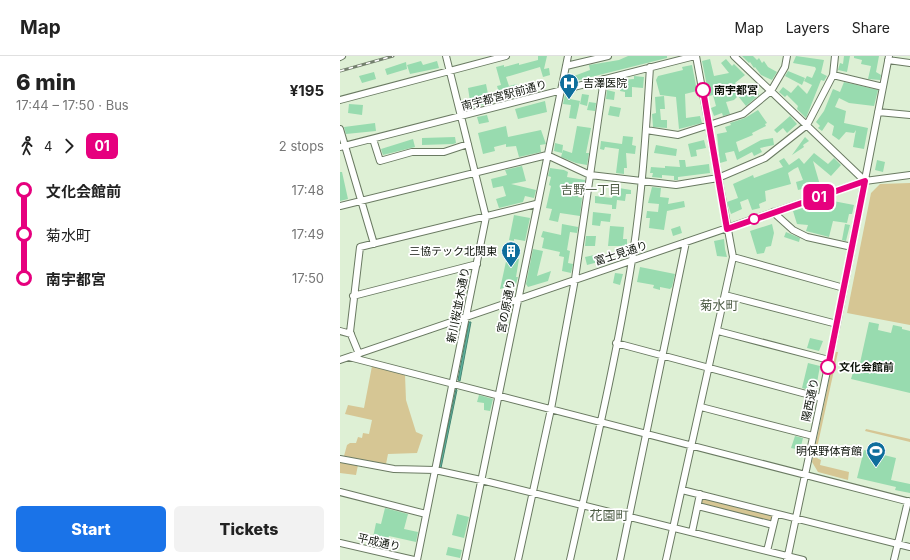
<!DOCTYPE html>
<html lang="en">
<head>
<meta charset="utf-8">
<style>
	:root { --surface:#fff; --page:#f2f2f2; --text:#222; --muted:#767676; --line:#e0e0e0; --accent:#1a73e8 }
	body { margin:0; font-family:Inter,"Noto Sans JP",sans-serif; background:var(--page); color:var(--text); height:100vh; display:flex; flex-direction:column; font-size:15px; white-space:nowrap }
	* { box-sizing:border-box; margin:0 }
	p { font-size:13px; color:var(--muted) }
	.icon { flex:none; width:22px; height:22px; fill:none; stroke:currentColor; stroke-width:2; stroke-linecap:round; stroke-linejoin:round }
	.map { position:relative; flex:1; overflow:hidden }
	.drawer { display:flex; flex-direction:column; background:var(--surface); width:340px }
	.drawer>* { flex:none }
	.badge { padding:0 8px; border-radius:6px; font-size:14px; line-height:26px }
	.map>.badge { position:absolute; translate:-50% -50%; box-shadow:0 0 0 2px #fff }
	.legs { display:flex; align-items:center; gap:6px; height:44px; padding:0 16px; font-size:13px }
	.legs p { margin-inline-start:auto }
	.overview { display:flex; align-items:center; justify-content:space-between; height:68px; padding:0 16px }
	h1 { font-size:22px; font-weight:800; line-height:30px }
	.button { display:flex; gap:8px; margin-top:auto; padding:8px 16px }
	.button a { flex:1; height:46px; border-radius:6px; background:var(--accent); color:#fff; font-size:16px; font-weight:800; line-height:46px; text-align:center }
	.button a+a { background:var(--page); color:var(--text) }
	ul { padding:0 16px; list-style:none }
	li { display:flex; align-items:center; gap:14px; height:44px; font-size:15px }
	li i { display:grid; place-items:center; width:6px; height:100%; margin:0 5px; background:currentColor }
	li i::after { content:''; width:10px; height:10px; margin:-5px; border:3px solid; border-radius:50%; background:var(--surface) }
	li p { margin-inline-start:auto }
	li:first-child i { background:linear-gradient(#0000 50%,currentColor 0) }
	li:last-child i { background:linear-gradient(currentColor 50%,#0000 0) }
	header { display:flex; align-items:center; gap:24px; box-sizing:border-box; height:56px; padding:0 20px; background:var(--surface); border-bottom:1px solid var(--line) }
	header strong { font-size:19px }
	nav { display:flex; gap:22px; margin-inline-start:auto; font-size:14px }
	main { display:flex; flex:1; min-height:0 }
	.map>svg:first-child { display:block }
	.green { fill:#d6c694 }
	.water { fill:#5fb7a2; stroke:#468674 }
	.building { fill:#98dbaf }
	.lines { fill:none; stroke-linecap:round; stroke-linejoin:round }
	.minor-casing { stroke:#6a7a62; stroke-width:8 }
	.minor { stroke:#fff; stroke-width:6 }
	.rail-casing { stroke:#74806e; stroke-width:3 }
	.rail { stroke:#fff; stroke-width:1.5; stroke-dasharray:4.5; stroke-linecap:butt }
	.line-1-casing { stroke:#fff; stroke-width:9 }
	.line-1 { stroke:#e6007e; stroke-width:6 }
	.stop-1-dot { fill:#fff; stroke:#e6007e; stroke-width:2 }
	.labels { text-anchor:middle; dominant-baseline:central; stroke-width:3.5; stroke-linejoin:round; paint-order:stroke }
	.poi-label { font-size:11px; fill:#0c1209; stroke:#fff; text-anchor:end }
	.stop-label { font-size:11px; font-weight:bold; fill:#0c1209; stroke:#fff; text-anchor:start }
	.street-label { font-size:11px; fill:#0c1209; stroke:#fff }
	.neighbourhood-label { font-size:12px; fill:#4d5c45; stroke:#fff }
	.quarter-label { font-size:13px; fill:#4d5c45; stroke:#fff }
</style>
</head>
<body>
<header>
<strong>Map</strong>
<nav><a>Map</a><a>Layers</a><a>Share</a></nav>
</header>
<main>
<section class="drawer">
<div class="overview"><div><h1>6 min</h1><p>17:44 – 17:50 · Bus</p></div><b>¥195</b></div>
<div class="legs"><svg class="icon" aria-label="walk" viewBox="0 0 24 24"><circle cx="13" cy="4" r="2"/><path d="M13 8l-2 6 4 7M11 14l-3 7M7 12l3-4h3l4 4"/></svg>4<svg class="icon" aria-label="forward" viewBox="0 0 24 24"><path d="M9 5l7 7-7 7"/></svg><b class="badge" style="background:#e6007e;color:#fff">01</b><p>2 stops</p></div>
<ul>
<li><i style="color:#e6007e"></i><b>文化会館前</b><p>17:48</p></li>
<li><i style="color:#e6007e"></i><span>菊水町</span><p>17:49</p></li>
<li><i style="color:#e6007e"></i><b>南宇都宮</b><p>17:50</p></li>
</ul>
<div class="button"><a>Start</a><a>Tickets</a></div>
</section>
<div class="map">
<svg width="570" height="504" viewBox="0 0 570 504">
	<rect width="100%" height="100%" fill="#def0d5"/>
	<path class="green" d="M570 127V269L507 257 531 137 540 128Z
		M495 296H498L475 401 481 404 480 409 509 416 508 424 478 416 472 406Z
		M32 310 65 319 66 344 76 376 83 379 77 397 48 398 46 408 4 400 7 389 10 387H16L18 381 22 382 23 377 29 378 32 364 5 358 8 349 24 352Z
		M526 373 570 383V386L525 375Z
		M0 406 18 409 16 419 0 417Z
		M362 441 434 460 432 467 360 449Z"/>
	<path class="water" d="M129 266H131L120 325 118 324Z
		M116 333 117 334 101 412H99Z"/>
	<path class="building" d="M198 0H207L204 13 209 12 210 19 203 21 200 11 166 21 169 30 177 28 178 33 189 31 190 37 185 38V36L171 39 172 41 167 43 165 36 159 37 157 30 161 29 156 11 164 9V11L179 7V9L198 4Z
		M288 0H327V2L235 25 234 20 250 14 249 9 279 4Z
		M402 0H413L417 4 419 2 422 7 424 5 428 11 437 16 432 24 421 19 415 11 414 12 410 6 409 7Z
		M456 0 484 4 481 17 487 20 484 25 481 24 466 62 457 53 458 50 447 39 445 41 439 36 443 31 451 37 458 29 467 38 472 29 464 25 467 20 472 22 476 13 475 11 453 7Z
		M504 0H510L507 16 498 14 500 7 503 8Z
		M514 0H539L536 16 541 19 540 24 528 23 531 10 521 8 522 4 514 2Z
		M370 3 374 20 389 17 381 7 386 3 392 10 394 8 405 19 395 27 403 38 412 31 415 34H417L419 39 406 50 398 40 394 44 386 46 390 58 383 60 382 57 374 60 371 52 376 50 373 39 369 40 362 5Z
		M81 5 83 9 97 5 99 12 70 18 67 9Z
		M66 6 67 13 47 19 45 13Z
		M352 9 357 35 345 38 346 62 360 60 362 67 339 73 336 41 320 39 316 24 318 20 343 14 342 11Z
		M448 15 465 22 462 29 445 20Z
		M34 16 36 23 22 27 19 20Z
		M294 20 304 21 303 32 292 31V41H285V36L280 35 282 24 294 23Z
		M504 26 538 34 534 50 509 47 499 42 495 51 506 55 504 67 528 72 524 93 513 91 516 74 514 77 506 76 499 84 492 79 494 70 488 66 482 75 478 72 480 70 476 66 484 55 493 33 500 36Z
		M146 28 148 38 154 37 157 45 131 52 128 32Z
		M267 34 275 36 274 44 266 43Z
		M225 38 231 39 230 43 240 45 236 63 229 62 231 49 223 48Z
		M242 38 249 39 247 50 240 48Z
		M324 40 325 53H320L321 64H327V72L313 71 312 58 316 57 315 41Z
		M205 45 207 56 178 63 175 53Z
		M249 46 256 47 255 55 247 54Z
		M9 48 23 49 22 59 8 57Z
		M270 50 281 52 279 61 268 59Z
		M418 54 427 67 425 68 426 70 412 77 413 79 396 86 399 96 421 84 433 82 434 89 420 92 422 96 414 100 412 96 397 104 394 95 385 97 387 105 380 107 377 78 387 76 385 71 391 69 390 67 405 62Z
		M147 59 149 66 139 68 137 61Z
		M450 60 457 68 447 77 443 72 437 77 434 74Z
		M35 67 36 75 6 78 4 71Z
		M166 70 168 81 201 74 206 88 200 89 201 96 179 101 176 90 166 91V88L154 91 155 95 143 98 138 77Z
		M237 70 251 72 246 97H249L247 109 236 107 221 101 223 94 232 97Z
		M283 80 293 81 292 89 296 90 295 98 286 97 287 112H284V118L276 117 279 93 265 91 264 94 260 93 261 85 282 88Z
		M115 81 116 87 113 88 82 89V82Z
		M465 81 469 85 463 89 464 91 452 99Z
		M73 83 75 91 43 99 41 93Z
		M364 84 366 92 356 94 357 100 351 101 348 88Z
		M215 87 223 89 222 97 214 95Z
		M316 89 337 93 336 100 314 97Z
		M474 97 488 108 494 102 501 109 491 120 473 105 480 129 458 134 456 126 463 124 458 111 454 113 448 117 451 128 425 135 426 145 419 148 420 152 412 154 408 143 400 146 402 153 391 158 387 146 398 142 393 128 413 119 414 122 443 111 439 105 444 102 449 109 459 102 464 108Z
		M339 104H345L346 111 369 108 370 117 338 121V124H334V120L322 119V122L312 121 313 117H310L311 111 325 112V110L340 111Z
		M537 104 545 106 543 116 535 114Z
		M182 110 186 125 171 128 196 134 194 142 185 140 183 146 159 152 156 143 166 140 163 130 153 132 151 123 167 119 165 114Z
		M210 112 224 114 228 116 227 121 245 124 244 131 240 130 238 141 242 142 240 160 220 157 218 166 209 164 212 153 206 152 211 130 209 129 211 121 208 120Z
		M0 116H2L8 143 0 145Z
		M273 131 291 134V138H286L285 145 277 144 276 153H272V149L255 147V140L272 142Z
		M312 131 321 132 320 141 329 142 328 148 344 145 345 151 327 155 324 174 309 172 310 162H306L307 155 318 156 319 148 308 147Z
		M492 143 493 145 514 149 512 158H509L507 167 493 165 489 181 466 175 468 169 457 168 453 155Z
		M253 156 271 158 270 166 261 165 260 170 252 169Z
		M174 159 190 162 185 185 174 183V185L169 184Z
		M222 168 238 171 237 177 230 176 227 194 230 195 228 207 233 208 231 217 222 215 224 201 219 200 220 196 202 192 204 182 201 181 203 175 221 179Z
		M432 168 434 177 431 190 426 191 424 197 417 198 410 175Z
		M505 168 510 169 506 185 502 184Z
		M270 170 284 171 283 183H287V190H268Z
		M340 170 342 177 333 180 331 173Z
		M446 176 460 182 459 186 444 181Z
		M246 180H256L255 190H245Z
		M384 183 385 193 387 201 377 200 374 185Z
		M193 193 203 195 197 220 211 215 208 225 188 231 186 228Z
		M264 197 266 204 247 209 245 201Z
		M167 201 179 203 176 221H178L176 228 160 233Z
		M300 211 335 218 332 231 330 233 320 231V234L313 232 314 229 297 226Z
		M275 217 283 218 280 229 273 227Z
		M529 266 539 268 538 274 551 277 553 269 562 271V273L570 275V337L511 323 516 307H520Z
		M470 282 483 285 479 295 467 292Z
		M468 307 480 310 476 332 472 331V335L462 332Z
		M139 339 153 343 150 355 144 354V347L137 346Z
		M455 380 463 382 460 394 451 392Z
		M524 394 556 402 551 424 570 428V437L555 434 556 431 517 422Z
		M45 452 68 458 64 473 78 476 76 486 49 480 47 489 32 486 36 467 41 468Z
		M117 458 129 461 124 482 112 479Z
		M108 491 122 494 120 502 106 499Z"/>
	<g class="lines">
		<defs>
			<path id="minor" d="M394 0 525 125
				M0 1 2 0
				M548 4 570 7
				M226 10 268 0
				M493 19 543 31
				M0 44 166 0
				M538 56 570 59
				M0 73 34 188
				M306 74 338 79 403 58 431 35 445 11 447 0
				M33 83 40 105 72 96H104L128 88
				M0 91 355 0
				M0 150 207 99 250 119 336 129 378 122 425 102 467 69 493 19 495 0
				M433 156 453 174 467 181 512 191
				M393 201 504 232
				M385 239 497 268
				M13 240 137 208
				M0 275 11 278
				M378 275 489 304
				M276 287 481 342
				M19 298 10 276 20 191 196 148
				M9 301 570 446
				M0 304 525 125 570 119
				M361 351 473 380
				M0 403 54 413 95 414 141 424 463 504
				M342 434 570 491
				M0 436 86 458
				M358 450 433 469
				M352 476 360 438
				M0 487 74 504
				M427 495 436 458
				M77 504 146 161 106 0
				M125 504 228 0
				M178 504 211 353 235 223 264 23
				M230 504C252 405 276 305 292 204 302 141 306 75 310 11
				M280 504 346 186
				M326 504 393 201 356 0
				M447 504 497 268 549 0
				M554 504 568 445"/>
		</defs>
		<use href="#minor" class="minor-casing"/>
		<use href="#minor" class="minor"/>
		<defs>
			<path id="rail" d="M0 15 53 0"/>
		</defs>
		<use href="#rail" class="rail-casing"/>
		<use href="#rail" class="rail"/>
	</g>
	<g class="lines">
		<defs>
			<path id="line-1" d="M363 34 387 173 525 125 488 311"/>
		</defs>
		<use href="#line-1" class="line-1-casing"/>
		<use href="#line-1" class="line-1"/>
	</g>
	<defs>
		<symbol id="hospital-pin" viewBox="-11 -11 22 30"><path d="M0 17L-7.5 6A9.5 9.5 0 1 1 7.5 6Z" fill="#0e6e9c" stroke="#fff"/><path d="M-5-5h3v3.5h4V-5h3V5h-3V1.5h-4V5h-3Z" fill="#fff"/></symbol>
		<symbol id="building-pin" viewBox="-11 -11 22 30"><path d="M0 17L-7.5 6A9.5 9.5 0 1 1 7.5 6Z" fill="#0e6e9c" stroke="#fff"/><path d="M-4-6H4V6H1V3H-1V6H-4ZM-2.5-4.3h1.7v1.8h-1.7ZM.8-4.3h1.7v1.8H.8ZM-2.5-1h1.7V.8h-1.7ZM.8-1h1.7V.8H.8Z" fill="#fff"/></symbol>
		<symbol id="stadium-pin" viewBox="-11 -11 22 30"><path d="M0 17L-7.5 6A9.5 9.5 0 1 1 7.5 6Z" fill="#0e6e9c" stroke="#fff"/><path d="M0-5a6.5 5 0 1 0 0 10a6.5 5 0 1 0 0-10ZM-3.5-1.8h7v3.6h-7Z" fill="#fff"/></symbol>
	</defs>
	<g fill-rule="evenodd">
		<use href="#hospital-pin" x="218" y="16" width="22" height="30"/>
		<use href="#building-pin" x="160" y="184" width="22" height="30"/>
		<use href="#stadium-pin" x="525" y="384" width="22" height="30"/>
	</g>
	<g class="stop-1-dot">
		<circle cx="363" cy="34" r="7"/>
		<circle cx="414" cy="163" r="5"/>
		<circle cx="488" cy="311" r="7"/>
	</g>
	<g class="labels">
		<g class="poi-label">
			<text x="243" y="27" text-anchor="start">吉澤医院</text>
			<text x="157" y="195">三協テック北関東</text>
			<text x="522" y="395">明保野体育館</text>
		</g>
		<g class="stop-label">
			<text x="374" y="34">南宇都宮</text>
			<text x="499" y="311">文化会館前</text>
		</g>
		<g class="street-label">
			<text transform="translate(164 39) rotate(-15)">南宇都宮駅前通り</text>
			<text transform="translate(281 197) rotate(-18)">富士見通り</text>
			<text transform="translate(118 249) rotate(-79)">新川桜並木通り</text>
			<text transform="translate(166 250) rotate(-79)">宮の原通り</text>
			<text transform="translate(470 344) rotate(-78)">陽西通り</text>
			<text transform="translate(39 486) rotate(13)">平成通り</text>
		</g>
		<g class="neighbourhood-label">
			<text x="251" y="133">吉野一丁目</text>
		</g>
		<g class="quarter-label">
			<text x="379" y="249">菊水町</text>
			<text x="269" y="459">花園町</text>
		</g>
	</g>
</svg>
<b class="badge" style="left:479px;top:141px;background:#e6007e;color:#fff">01</b>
</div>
</main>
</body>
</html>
